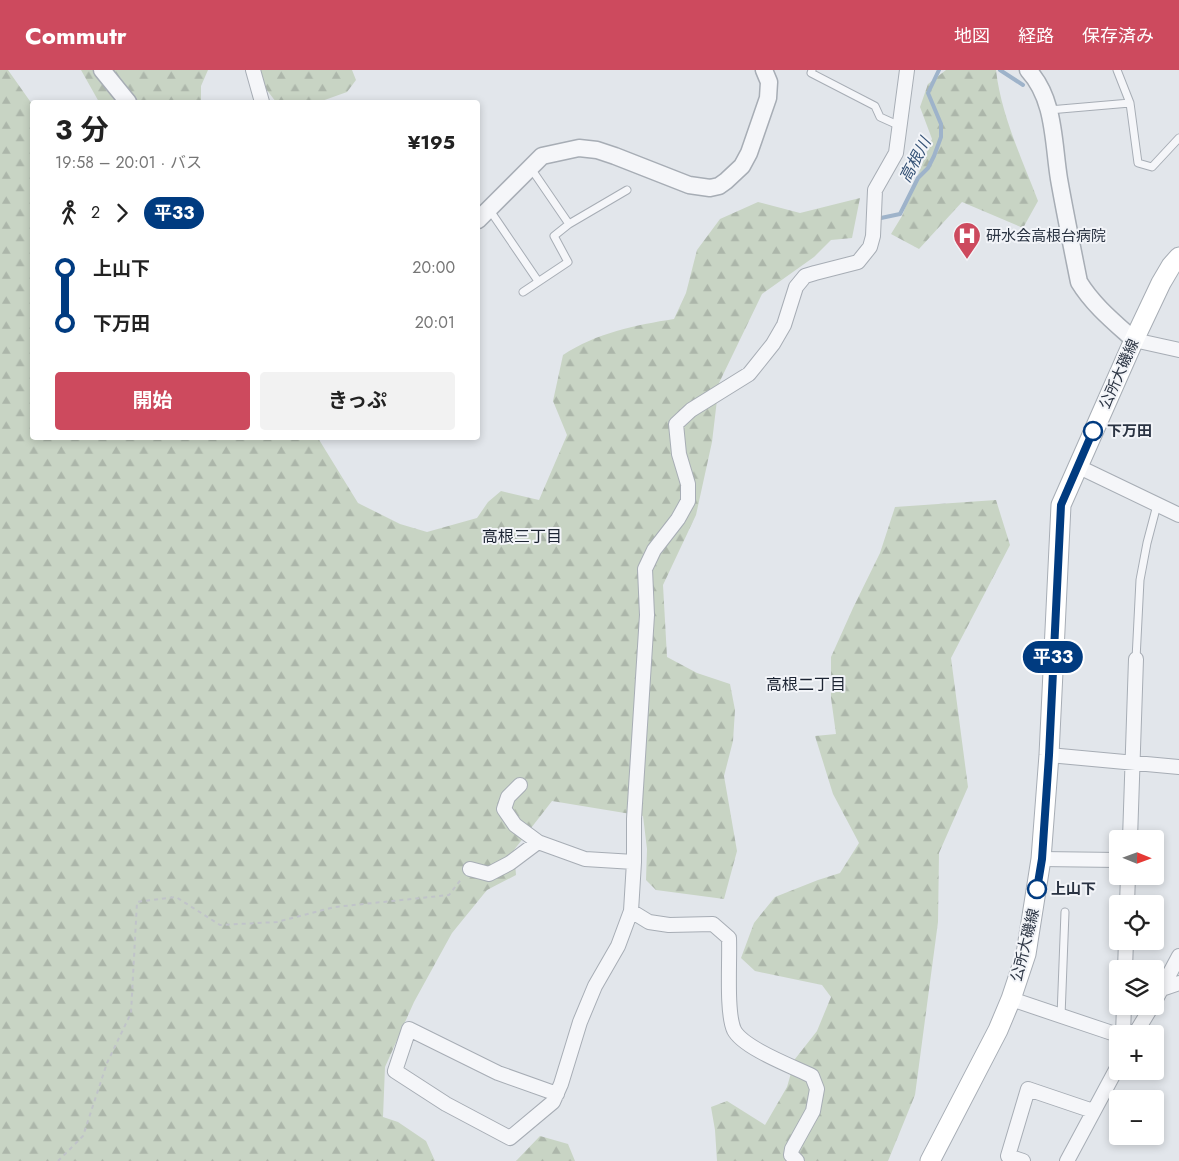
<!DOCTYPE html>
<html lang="ja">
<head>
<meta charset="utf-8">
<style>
	:root { --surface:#fff; --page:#f2f2f2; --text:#222; --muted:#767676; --accent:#cd4a5e }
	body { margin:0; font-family:Jost,"Noto Sans JP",sans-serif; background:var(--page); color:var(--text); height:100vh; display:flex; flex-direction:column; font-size:19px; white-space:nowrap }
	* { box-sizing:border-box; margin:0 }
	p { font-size:16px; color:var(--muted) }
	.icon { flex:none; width:28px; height:28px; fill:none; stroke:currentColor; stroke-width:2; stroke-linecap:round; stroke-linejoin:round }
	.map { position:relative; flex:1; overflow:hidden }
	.sheet { position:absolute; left:30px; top:30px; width:450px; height:340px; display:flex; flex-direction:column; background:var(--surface); border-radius:5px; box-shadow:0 2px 8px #0003 }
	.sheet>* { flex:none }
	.badge { padding:0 10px; border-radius:16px; font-size:18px; line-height:32px }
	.needle { width:32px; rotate:91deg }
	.buttons { position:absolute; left:1109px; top:760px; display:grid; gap:10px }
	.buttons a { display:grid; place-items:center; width:55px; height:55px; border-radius:5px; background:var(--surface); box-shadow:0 2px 8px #0003; font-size:25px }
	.map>.badge { position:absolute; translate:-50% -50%; box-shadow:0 0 0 2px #fff }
	.legs { display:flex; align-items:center; gap:8px; height:55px; padding:0 25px; font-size:16px }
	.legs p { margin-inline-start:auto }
	.head { display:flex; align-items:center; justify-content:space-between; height:85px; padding:0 25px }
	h1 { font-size:28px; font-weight:700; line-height:38px }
	.action { display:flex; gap:10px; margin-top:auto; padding:10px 25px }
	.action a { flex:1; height:58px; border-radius:5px; background:var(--accent); color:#fff; font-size:20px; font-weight:700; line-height:58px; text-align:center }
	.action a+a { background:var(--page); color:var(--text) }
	ul { padding:0 25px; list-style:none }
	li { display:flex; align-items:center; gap:18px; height:55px; font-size:19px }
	li i { display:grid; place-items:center; width:8px; height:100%; margin:0 6px; background:currentColor }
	li i::after { content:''; width:12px; height:12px; margin:-6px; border:4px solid; border-radius:50%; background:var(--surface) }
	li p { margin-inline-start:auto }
	li:first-child i { background:linear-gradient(#0000 50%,currentColor 0) }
	li:last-child i { background:linear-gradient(currentColor 50%,#0000 0) }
	header { display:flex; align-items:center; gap:30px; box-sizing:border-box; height:70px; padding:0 25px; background:var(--accent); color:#fff }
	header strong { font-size:24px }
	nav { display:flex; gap:28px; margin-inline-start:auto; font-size:18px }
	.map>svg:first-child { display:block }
	.forest { fill:url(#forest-firs) }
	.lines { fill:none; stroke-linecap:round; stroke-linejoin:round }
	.stream { stroke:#9eb3ca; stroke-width:4 }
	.service-casing { stroke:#a7adb5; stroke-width:9 }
	.minor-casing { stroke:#a7adb5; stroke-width:16 }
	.tertiary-casing { stroke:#a7adb5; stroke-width:19 }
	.secondary-casing { stroke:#a7adb5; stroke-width:21 }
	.path { stroke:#c0c3c9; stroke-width:2; stroke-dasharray:4 4; stroke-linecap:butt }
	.service { stroke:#f5f6f9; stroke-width:7 }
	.minor { stroke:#f5f6f9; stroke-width:14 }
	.tertiary { stroke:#f5f6f9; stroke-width:16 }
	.secondary { stroke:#fff; stroke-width:19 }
	.line-1-casing { stroke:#fff; stroke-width:11 }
	.line-1 { stroke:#003b80; stroke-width:8 }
	.stop-1-dot { fill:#fff; stroke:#003b80; stroke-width:2.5 }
	.labels { text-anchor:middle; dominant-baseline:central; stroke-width:4; stroke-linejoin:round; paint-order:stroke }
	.poi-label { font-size:15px; fill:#2a3342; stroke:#f2f4f8; text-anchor:start }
	.street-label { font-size:15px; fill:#2a3342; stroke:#f2f4f8 }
	.stop-label { font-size:15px; font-weight:bold; fill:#2a3342; stroke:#f2f4f8; text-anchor:start }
	.water-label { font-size:16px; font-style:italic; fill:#355276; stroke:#f2f4f8 }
	.neighbourhood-label { font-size:16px; fill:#1c2433; stroke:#f2f4f8 }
</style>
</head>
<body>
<header>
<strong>Commutr</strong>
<nav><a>地図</a><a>経路</a><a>保存済み</a></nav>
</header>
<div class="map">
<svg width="1179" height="1091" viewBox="0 0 1179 1091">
	<defs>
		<pattern id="forest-firs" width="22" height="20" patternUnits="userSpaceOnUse" patternTransform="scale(1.25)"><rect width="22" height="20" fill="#c8d4c4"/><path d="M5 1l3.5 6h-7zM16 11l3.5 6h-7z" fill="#acb6aa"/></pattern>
	</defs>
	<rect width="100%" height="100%" fill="#e2e6eb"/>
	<path class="forest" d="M0 0H8L32 34V368H318L358 433 400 454 427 462 477 448 488 432 501 421 539 430 567 365 553 331 563 285C596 263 636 255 674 249L686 223 697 180 720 149 758 132 800 143 860 128 852 168 831 170 814 187 762 224 719 313 712 372 696 445 663 515 667 587 697 603 730 614 735 640 733 671 724 706 737 781 724 829 656 820 646 810 647 779 643 746 552 731 514 780 516 805 487 820 452 863 414 932 385 997 383 1047 398 1052 426 1071 435 1091H0Z
		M81 0H208L201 16V32H99Z
		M258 0H352L356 10 347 22 319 32H276L263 15Z
		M946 0H996C1001 45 1022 89 1038 131L1023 158 962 132 919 179 891 164 902 146 932 69 920 37 928 14Z
		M996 430 1010 475 951 588 968 717 939 783 938 852 915 1025 888 1091H717L715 1060 711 1037 727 1031 765 1055 787 1017 795 989 817 961 831 927 822 915 755 901 741 888 754 853 775 827 818 810 840 803 859 773 833 724 815 666 836 664 831 628V587L853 538 880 483 895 437Z
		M540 1066 568 1074 575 1091H516Z"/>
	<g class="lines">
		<path class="stream" d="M1000 0 1023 15
			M881 148 900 144 918 108 928 98 934 86 941 67V54L928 23 939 0"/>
		<defs>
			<path id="service" d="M812 0 811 3 875 36 880 47 900 56
				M1117 0 1130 33 1138 93 1152 97 1179 68
				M1049 40 1130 33
				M530 97 569 154
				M489 139 538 211
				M523 222 568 192 554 166 569 154 627 120
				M1136 589 1140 510 1147 473 1157 435
				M1061 946 1065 842"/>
			<path id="minor" d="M253 0 262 32
				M1134 270 1179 280
				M1077 396 1179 445
				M1049 685 1179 697
				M520 715 508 727 504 739 515 755 538 772
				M1130 769 1136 589
				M1041 789 1118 790
				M470 799 489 804 510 793 538 772 585 789 634 792
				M1127 834 1128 806
				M1125 899 1126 871
				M1162 919 1179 913
				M1011 929 1118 965
				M1155 931 1179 886
				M1123 964 1124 936
				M1135 964 1152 936
				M557 1024 498 1003 409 959 395 1001 446 1034 510 1068 553 1032 561 1014 580 952 595 916 618 876 631 841
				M797 1091 791 1085 792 1079 813 1041 817 1019 812 1006C794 997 743 978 734 960 726 942 730 890 729 868L713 854 669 855 649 852 631 841 634 792V749L647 545 645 499 654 480 678 449 688 431V414L679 384 676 354 691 340 749 304 773 274 784 255 796 217 805 206 815 203 858 192 870 177 873 166 875 120 896 83 907 0
				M1023 1091 1008 1086 1028 1019 1093 1041
				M1067 1091 1118 996"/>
			<path id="tertiary" d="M102 0 128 32
				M1028 0C1055 29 1053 72 1059 109 1065 143 1072 177 1079 212 1093 235 1114 252 1134 270
				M478 150 542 86 579 78 597 80 615 86 689 115 710 118 719 116 726 111 742 96 749 83 768 28 769 12 764 0"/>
			<path id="secondary" d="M930 1091 998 960 1011 929 1026 884 1041 789 1049 685 1061 435 1134 270 1161 213 1171 196 1179 187"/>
		</defs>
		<use href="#service" class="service-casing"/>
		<use href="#minor" class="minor-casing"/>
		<use href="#tertiary" class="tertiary-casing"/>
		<use href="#secondary" class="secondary-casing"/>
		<path class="path" d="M58 1091 83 1066 107 993 131 943 137 832 176 827 220 855 277 852 335 837 449 825 462 808"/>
		<use href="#service" class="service"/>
		<use href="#minor" class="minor"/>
		<use href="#tertiary" class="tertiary"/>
		<use href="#secondary" class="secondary"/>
	</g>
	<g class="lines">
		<defs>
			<path id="line-1" d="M1037 819 1042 789 1049 685 1061 435 1093 361"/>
		</defs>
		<use href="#line-1" class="line-1-casing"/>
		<use href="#line-1" class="line-1"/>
	</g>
	<defs>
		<symbol id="hospital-pin" viewBox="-11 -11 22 30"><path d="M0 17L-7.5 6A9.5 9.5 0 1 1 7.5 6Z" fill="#cd4a5e" stroke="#f2f4f8"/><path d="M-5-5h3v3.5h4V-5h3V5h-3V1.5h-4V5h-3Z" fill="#fff"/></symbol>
	</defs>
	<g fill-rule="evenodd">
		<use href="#hospital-pin" x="951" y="150" width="32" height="43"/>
	</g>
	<g class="stop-1-dot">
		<circle cx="1093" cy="361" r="9"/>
		<circle cx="1037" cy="819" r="9"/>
	</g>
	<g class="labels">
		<g class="poi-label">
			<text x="986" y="166">研水会高根台病院</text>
		</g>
		<g class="street-label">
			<text transform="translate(1119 304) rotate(-66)">公所大磯線</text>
			<text transform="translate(1025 875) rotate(-76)">公所大磯線</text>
		</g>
		<g class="stop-label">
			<text x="1107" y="361">下万田</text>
			<text x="1051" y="819">上山下</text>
		</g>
		<g class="water-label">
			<text transform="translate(915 90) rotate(-62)">高根川</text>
		</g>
		<g class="neighbourhood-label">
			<text x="522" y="466">高根三丁目</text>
			<text x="806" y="614">高根二丁目</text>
		</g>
	</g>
</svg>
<div class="buttons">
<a><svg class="needle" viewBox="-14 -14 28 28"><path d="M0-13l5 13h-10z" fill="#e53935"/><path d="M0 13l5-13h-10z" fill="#767676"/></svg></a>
<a><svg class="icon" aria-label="locate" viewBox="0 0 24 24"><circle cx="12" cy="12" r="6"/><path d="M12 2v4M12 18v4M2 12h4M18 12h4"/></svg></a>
<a><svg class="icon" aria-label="layers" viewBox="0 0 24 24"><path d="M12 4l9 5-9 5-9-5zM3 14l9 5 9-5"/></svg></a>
<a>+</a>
<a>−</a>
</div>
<b class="badge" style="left:1053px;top:587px;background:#003b80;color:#fff">平33</b>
<section class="sheet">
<div class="head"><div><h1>3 分</h1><p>19:58 – 20:01 · バス</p></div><b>¥195</b></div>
<div class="legs"><svg class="icon" aria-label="walk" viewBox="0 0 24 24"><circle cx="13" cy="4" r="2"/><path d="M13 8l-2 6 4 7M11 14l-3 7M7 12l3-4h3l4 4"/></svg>2<svg class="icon" aria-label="forward" viewBox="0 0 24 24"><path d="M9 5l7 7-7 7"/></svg><b class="badge" style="background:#003b80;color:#fff">平33</b></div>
<ul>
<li><i style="color:#003b80"></i><b>上山下</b><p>20:00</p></li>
<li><i style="color:#003b80"></i><b>下万田</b><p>20:01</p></li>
</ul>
<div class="action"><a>開始</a><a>きっぷ</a></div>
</section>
</div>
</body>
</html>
